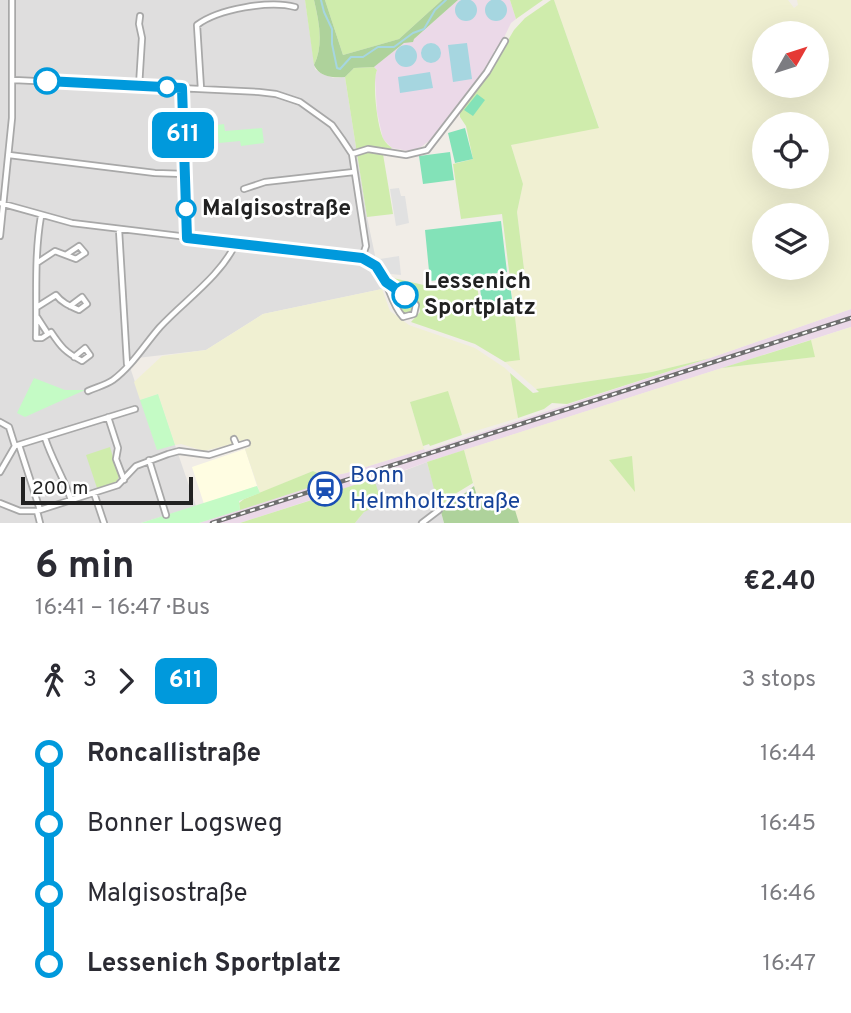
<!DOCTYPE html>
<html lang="en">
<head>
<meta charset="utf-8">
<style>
	:root { --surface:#fff; --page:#f2f2f3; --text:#2b2b33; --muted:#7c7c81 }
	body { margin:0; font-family:Overpass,sans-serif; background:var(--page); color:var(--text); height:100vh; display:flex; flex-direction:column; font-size:26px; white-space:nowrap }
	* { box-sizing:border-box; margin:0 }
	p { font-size:23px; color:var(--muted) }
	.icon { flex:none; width:38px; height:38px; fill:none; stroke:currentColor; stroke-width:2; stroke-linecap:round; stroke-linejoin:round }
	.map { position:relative; height:523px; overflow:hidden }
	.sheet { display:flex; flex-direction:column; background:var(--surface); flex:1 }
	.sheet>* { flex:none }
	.badge { padding:0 14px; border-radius:10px; font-size:24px; line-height:46px }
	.needle { width:46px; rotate:51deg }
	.buttons { position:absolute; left:752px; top:21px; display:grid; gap:14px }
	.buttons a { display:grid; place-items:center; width:77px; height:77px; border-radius:50%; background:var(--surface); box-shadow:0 7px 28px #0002; font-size:35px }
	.scale { position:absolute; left:21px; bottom:18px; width:172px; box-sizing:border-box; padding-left:7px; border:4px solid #212121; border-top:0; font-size:19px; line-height:24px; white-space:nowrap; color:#212121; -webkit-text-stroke:5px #fff; paint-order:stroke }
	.map>.badge { position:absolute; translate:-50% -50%; box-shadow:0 0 0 4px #fff }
	.legs { display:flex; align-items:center; gap:10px; height:77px; padding:0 35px; font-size:23px }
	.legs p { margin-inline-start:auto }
	.head { display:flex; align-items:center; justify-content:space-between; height:119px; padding:0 35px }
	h1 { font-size:38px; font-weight:700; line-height:52px }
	ul { padding:0 35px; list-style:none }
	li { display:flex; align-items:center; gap:24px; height:70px; font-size:26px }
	li i { display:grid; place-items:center; width:10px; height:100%; margin:0 9px; background:currentColor }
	li i::after { content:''; width:18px; height:18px; margin:-9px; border:5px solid; border-radius:50%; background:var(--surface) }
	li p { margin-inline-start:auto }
	li:first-child i { background:linear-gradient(#0000 50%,currentColor 0) }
	li:last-child i { background:linear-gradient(currentColor 50%,#0000 0) }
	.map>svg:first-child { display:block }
	.residential { fill:#dfdede }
	.industrial { fill:#ebd9e8 }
	.education { fill:#fffde2 }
	.farmland { fill:#f0f0d2; fill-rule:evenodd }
	.grass { fill:#cfecac }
	.forest { fill:#aed29b }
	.park { fill:#c4fbc5 }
	.pitch { fill:#83e2b8 }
	.parking { fill:#e1e1e1 }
	.water { fill:#a6d6e0 }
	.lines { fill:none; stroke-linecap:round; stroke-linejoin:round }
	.stream { stroke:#a6d6e0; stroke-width:2 }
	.minor-casing { stroke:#a8a8a8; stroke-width:8 }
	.minor { stroke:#fff; stroke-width:4.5 }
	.rail-casing { stroke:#6f6f6f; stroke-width:4.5 }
	.rail { stroke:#fff; stroke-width:2; stroke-dasharray:5; stroke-linecap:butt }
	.line-1-casing { stroke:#fff; stroke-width:16 }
	.line-1 { stroke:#0099dc; stroke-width:10 }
	.stop-1-dot { fill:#fff; stroke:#0099dc; stroke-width:3.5 }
	.labels { text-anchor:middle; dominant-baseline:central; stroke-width:5; stroke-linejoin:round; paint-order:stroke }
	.stop-label { font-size:23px; font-weight:bold; fill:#212121; stroke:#fff; text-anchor:start }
	.transit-label { font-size:23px; fill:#164399; stroke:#fff; text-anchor:start }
</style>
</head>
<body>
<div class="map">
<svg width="851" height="523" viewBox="0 0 851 523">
	<rect width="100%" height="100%" fill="#f1ede7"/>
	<path class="residential" d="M0 0H305L315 69 322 74 334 78 345 77 367 217 382 289 263 314 206 350 137 358 130 367 157 449 175 445 196 506 141 523H0Z
		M427 462 444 523H355L364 512 375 482Z"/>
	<path class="industrial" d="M458 0H510L516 19 511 23 498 50H494L493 58 430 140 421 147 409 151 392 148 383 139 377 112 375 77 377 70 374 67 404 43 414 39Z
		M851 309V327L427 462 319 501 317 498 240 523H199L313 486V483L326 477 346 473 424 449 425 451 710 358Z"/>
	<path class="education" d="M245 449 257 486 204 504 192 467Z"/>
	<path class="farmland" d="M554 0H788L794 8 798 5 797 0H851V309L710 358 652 372 536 389 505 362 520 359 510 279 525 276 517 212 523 184 511 145 599 127ZM765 33H817V86H765ZM765 124H817V177H765ZM765 215H817V268H765Z
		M382 289 390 311 409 325 475 348 505 368 510 373 518 418 462 435 448 392 410 402 424 449 346 473 326 477 313 471 260 493 245 449 250 447 248 439 240 441 236 436 232 437V444L204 451 181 444 175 445 158 394 140 400 134 382 162 356 206 350 263 314Z
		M851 327V523H519L511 498 479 503 464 450 722 368 814 357 811 340Z"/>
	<path class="grass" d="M305 0H314C319 22 324 44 314 65Z
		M325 0H442L399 39 343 55Z
		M510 0H543L516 19Z
		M551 0H554L599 128 511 145 523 184 517 212 525 277 510 279 502 214 461 219 453 164 473 159 466 126 460 117V111L490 71 514 30 525 18Z
		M374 67 377 70C372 82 377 128 384 140 386 143 389 146 392 148L383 154 393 214 367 217 345 77 354 68Z
		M393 278 428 286 476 280 480 304 513 300 520 360 505 362 475 344 411 322 420 312C420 295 406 288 393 278Z
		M392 291 412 305 411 312 407 314 403 313Z
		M811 340 815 357 722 368Z
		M710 358 567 404 552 403 544 409 518 418 510 373 533 393 539 392 536 389 652 372Z
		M448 391 462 435 430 446 429 444 423 446 410 402Z
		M110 447 119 477 116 482 97 488 86 455Z
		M464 450 473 483 450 497 439 508 427 462Z
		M632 456 635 492 609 460Z
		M313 471 326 477 313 483 314 486 240 510 239 503 244 499Z
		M370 480 375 482 382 503 364 512 355 523H240L318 498 319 501 343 491 342 489Z"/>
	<path class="forest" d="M314 0H325L343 55 399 39 442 0H458L414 39 413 42 404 43 374 67 354 68 345 77C333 78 319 77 314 65 324 44 319 22 314 0Z
		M474 486 479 503 511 497 519 523H444L441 512Z"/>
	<path class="park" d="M224 124 225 131 262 128 264 143 241 146 240 141 219 143 217 125Z
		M34 378 65 390H85L25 417 17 413Z
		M158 394 175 445 157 450 140 400Z
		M257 486 260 493 239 501 240 510 199 523H141Z"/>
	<path class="pitch" d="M477 94 485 100 473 116 464 110Z
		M465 128 473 159 455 163 448 133Z
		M450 152 454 180 423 184 419 156Z
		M501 221 507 272 430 281 425 230Z
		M509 278 512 299 482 303 479 281Z"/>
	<path class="parking" d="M399 188 401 196H405L409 223 396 226 390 189Z
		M399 256 401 275 391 274 388 277 382 268 380 259Z"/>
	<path class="water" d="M485 10a11 11 0 1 1 22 0a11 11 0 1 1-22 0Z
		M455 10a11 11 0 1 1 22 0a11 11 0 1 1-22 0Z
		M421 53a10 10 0 1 1 20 0a10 10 0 1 1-20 0Z
		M467 43 472 79 453 82 448 45Z
		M395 56a11 11 0 1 1 22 0a11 11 0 1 1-22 0Z
		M430 72 433 88 400 93 398 77Z"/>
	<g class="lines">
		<path class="stream" d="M321 0 324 12 332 29V44L337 68 340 69 351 57H363L378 47H394L413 33 424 29 435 10 446 0"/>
		<defs>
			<path id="minor" d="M14 80 259 92 276 94 300 102 332 125 342 139 352 154 366 246 362 258
				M139 86 142 38 139 24 140 16
				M182 88 187 238
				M201 89 197 25C218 9 270 0 295 7
				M352 154 368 149 406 155 427 150 487 72 505 41
				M9 155 155 173 185 174
				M244 189 265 182 354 172
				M0 203 72 223 362 258C389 266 386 299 403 317L414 314 416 305 413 301 386 282
				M119 230 127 364
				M0 236 12 118V0
				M37 263 55 251 76 259 85 253 79 246 67 254
				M37 307 56 295C62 303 70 306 79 310L87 304 82 297 70 306
				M37 317 48 334 42 338H36C37 297 34 257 41 216
				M48 334 51 332C61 347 65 352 82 361L90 355 85 348 74 357
				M88 391C97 387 106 385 113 380 132 366 145 344 160 327 185 300 220 277 236 243
				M108 417 118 448 116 459 124 480
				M0 422 9 427 15 446
				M45 438C52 460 64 478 71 500
				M234 439 237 446
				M19 445 40 510
				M15 446 135 409
				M149 460 166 515
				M0 472 15 446
				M94 493 104 523
				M0 503 20 511H37L118 485 136 466 168 454 179 451 209 455 247 443
				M37 511 40 523
				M422 523 439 510"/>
		</defs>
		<use href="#minor" class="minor-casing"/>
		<use href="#minor" class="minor"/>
		<defs>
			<path id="rail" d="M212 523 851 318"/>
		</defs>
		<use href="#rail" class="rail-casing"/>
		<use href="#rail" class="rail"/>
	</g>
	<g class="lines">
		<defs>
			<path id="line-1" d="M47 81 182 88 187 238 362 258 376 266 386 282 405 295"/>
		</defs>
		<use href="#line-1" class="line-1-casing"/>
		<use href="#line-1" class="line-1"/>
	</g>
	<defs>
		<symbol id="station-ring" viewBox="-11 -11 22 22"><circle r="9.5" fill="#fff" stroke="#1a4fb4" stroke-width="1.5"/><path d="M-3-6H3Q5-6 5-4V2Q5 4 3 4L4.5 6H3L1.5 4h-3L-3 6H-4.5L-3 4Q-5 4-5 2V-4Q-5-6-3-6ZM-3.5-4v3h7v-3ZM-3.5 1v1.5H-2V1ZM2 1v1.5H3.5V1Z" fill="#1a4fb4"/></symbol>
	</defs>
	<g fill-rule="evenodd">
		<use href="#station-ring" x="306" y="470" width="38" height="38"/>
	</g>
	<g class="stop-1-dot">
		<circle cx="47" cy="81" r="12"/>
		<circle cx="167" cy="87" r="9"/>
		<circle cx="186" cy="209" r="9"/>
		<circle cx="405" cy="295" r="12"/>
	</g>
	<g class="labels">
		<g class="stop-label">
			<text x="202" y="209">Malgisostraße</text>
			<text x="424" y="282">Lessenich<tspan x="424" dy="26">Sportplatz</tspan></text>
		</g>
		<g class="transit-label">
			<text x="350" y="476">Bonn<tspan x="350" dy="26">Helmholtzstraße</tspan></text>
		</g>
	</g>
</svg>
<div class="buttons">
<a><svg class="needle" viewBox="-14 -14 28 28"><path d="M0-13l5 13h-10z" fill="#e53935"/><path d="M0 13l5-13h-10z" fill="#7c7c81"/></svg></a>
<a><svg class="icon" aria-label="locate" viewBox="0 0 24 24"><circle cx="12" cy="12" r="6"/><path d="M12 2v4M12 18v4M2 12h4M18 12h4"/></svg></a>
<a><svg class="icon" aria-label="layers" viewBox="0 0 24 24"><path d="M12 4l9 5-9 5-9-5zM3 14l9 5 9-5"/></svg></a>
</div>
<div class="scale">200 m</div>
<b class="badge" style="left:183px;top:135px;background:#0099dc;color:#fff">611</b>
</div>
<section class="sheet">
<div class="head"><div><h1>6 min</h1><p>16:41 – 16:47 · Bus</p></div><b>€2.40</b></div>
<div class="legs"><svg class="icon" aria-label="walk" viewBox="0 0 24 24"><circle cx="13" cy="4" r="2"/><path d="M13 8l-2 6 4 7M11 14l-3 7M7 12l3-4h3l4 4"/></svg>3<svg class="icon" aria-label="forward" viewBox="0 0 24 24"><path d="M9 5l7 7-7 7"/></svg><b class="badge" style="background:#0099dc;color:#fff">611</b><p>3 stops</p></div>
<ul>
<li><i style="color:#0099dc"></i><b>Roncallistraße</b><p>16:44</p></li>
<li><i style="color:#0099dc"></i><span>Bonner Logsweg</span><p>16:45</p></li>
<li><i style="color:#0099dc"></i><span>Malgisostraße</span><p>16:46</p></li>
<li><i style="color:#0099dc"></i><b>Lessenich Sportplatz</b><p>16:47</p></li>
</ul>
</section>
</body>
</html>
